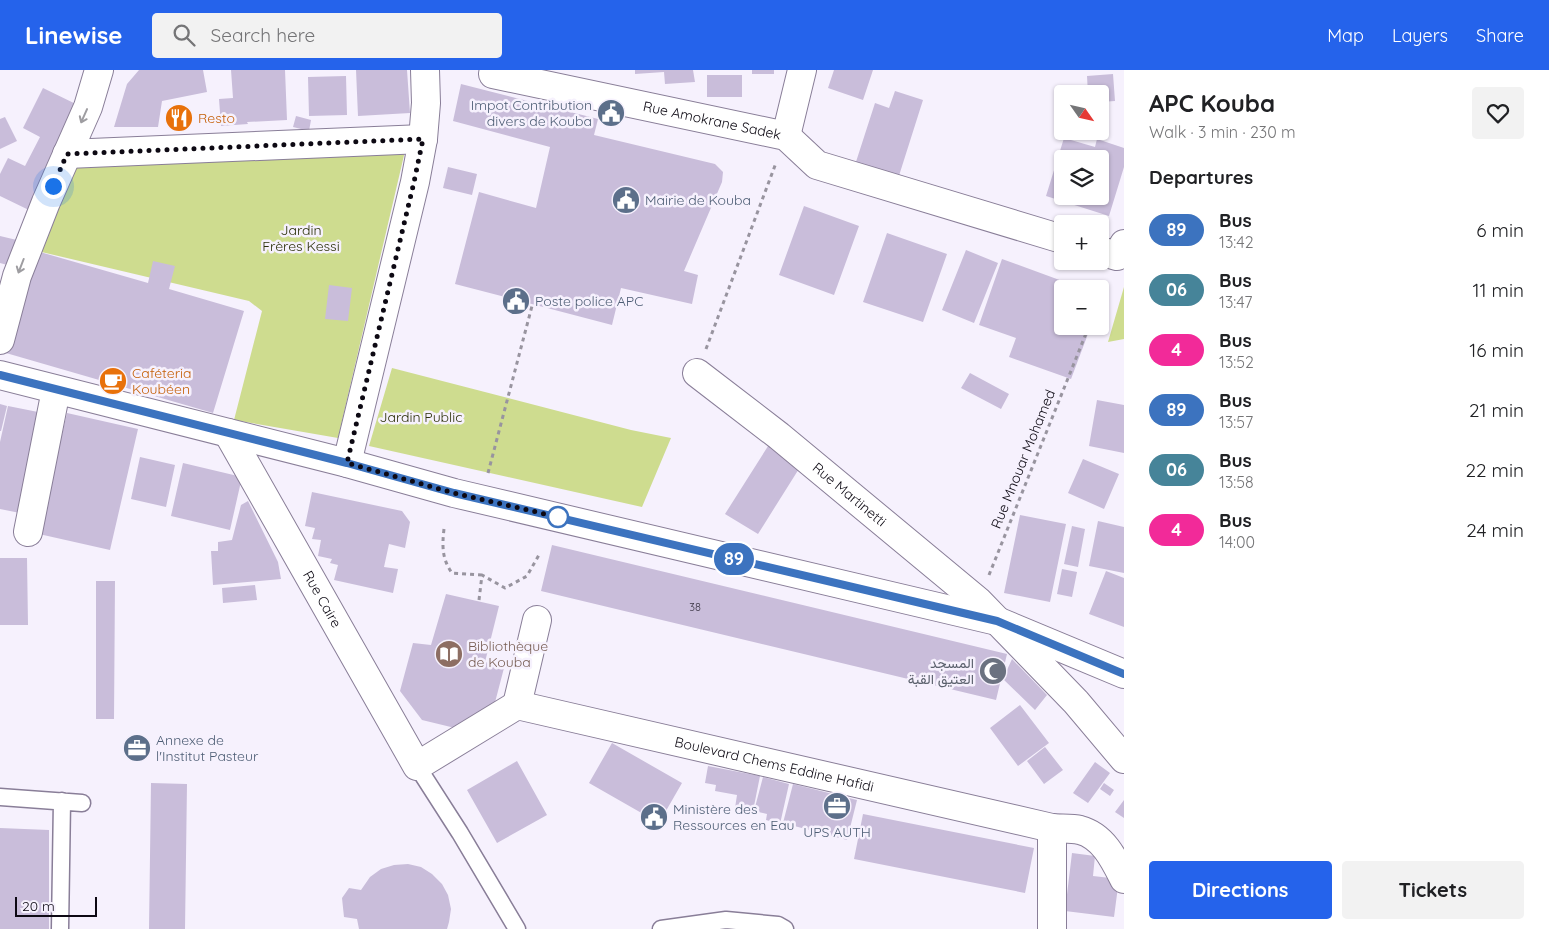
<!DOCTYPE html>
<html lang="en">
<head>
<meta charset="utf-8">
<style>
	:root { --surface:#fff; --page:#f2f2f2; --text:#202124; --muted:#757577; --accent:#2563eb }
	body { margin:0; font-family:Quicksand,Vazirmatn,sans-serif; background:var(--page); color:var(--text); height:100vh; display:flex; flex-direction:column; font-size:19px; white-space:nowrap }
	* { box-sizing:border-box; margin:0 }
	p { font-size:16px; color:var(--muted) }
	.icon { flex:none; width:28px; height:28px; fill:none; stroke:currentColor; stroke-width:2; stroke-linecap:round; stroke-linejoin:round }
	.map { position:relative; flex:1; overflow:hidden }
	.drawer { display:flex; flex-direction:column; background:var(--surface); width:425px }
	.drawer>* { flex:none }
	.badge { padding:0 10px; border-radius:16px; font-size:18px; line-height:32px }
	.needle { width:32px; rotate:124deg }
	.fabs { position:absolute; left:1054px; top:15px; display:grid; gap:10px }
	.fabs a { display:grid; place-items:center; width:55px; height:55px; border-radius:5px; background:var(--surface); box-shadow:0 1px 4px #0004; font-size:25px }
	.scale { position:absolute; left:15px; bottom:12px; width:82px; box-sizing:border-box; padding-left:5px; border:2px solid #0d0913; border-top:0; font-size:14px; line-height:18px; white-space:nowrap; color:#0d0913; -webkit-text-stroke:4px #f6f1fd; paint-order:stroke }
	.you { position:absolute; width:25px; height:25px; margin:-12px; border:4px solid #fff; border-radius:50%; background:#1a73e8; box-shadow:0 0 0 8px #1a73e833 }
	.map>.badge { position:absolute; translate:-50% -50%; box-shadow:0 0 0 2px #fff }
	h2 { padding:0 25px; font-size:19px; line-height:45px }
	.round { display:grid; place-items:center; flex:none; width:52px; height:52px; border-radius:5px; background:var(--page) }
	.overview { display:flex; align-items:center; justify-content:space-between; height:85px; padding:0 25px }
	h1 { font-size:24px; font-weight:800; line-height:38px }
	.cta { display:flex; gap:10px; margin-top:auto; padding:10px 25px }
	.cta a { flex:1; height:58px; border-radius:5px; background:var(--accent); color:#fff; font-size:20px; font-weight:800; line-height:58px; text-align:center }
	.cta a+a { background:var(--page); color:var(--text) }
	ul { padding:0; list-style:none }
	li { display:flex; align-items:center; gap:15px; height:60px; padding:0 25px }
	li div { flex:1 }
	li b { display:block; font-size:19px }
	li em { font-style:normal }
	li .badge { min-width:55px; font-weight:700; text-align:center }
	header { display:flex; align-items:center; gap:30px; box-sizing:border-box; height:70px; padding:0 25px; background:var(--accent); color:#fff }
	header strong { font-size:24px }
	nav { display:flex; gap:28px; margin-inline-start:auto; font-size:18px }
	.search { width:350px; height:45px; background:var(--page); display:flex; align-items:center; gap:12px; box-sizing:border-box; padding:0 18px; border-radius:5px; color:var(--muted); font-size:19px }
	main { display:flex; flex:1; min-height:0 }
	.map>svg:first-child { display:block }
	.green { fill:#cedc8f }
	.building { fill:#c9bdda; fill-rule:evenodd }
	.lines { fill:none; stroke-linecap:round; stroke-linejoin:round }
	.lane-casing { stroke:#897e98; stroke-width:19 }
	.street-casing { stroke:#897e98; stroke-width:30 }
	.primary-casing { stroke:#897e98; stroke-width:30 }
	.path { stroke:#98949f; stroke-width:3; stroke-dasharray:4 4; stroke-linecap:butt }
	.lane { stroke:#fff; stroke-width:16 }
	.street { stroke:#fff; stroke-width:28 }
	.primary { stroke:#fff; stroke-width:28 }
	.oneway { stroke:#9e9da1 }
	.line-casing { stroke:#fff; stroke-width:11 }
	.line { stroke:#3c73bf; stroke-width:8 }
	.walk { stroke:#0d0913; stroke-width:5; stroke-dasharray:0 9 }
	.stop-dot { fill:#fff; stroke:#3c73bf; stroke-width:2.5 }
	.labels { text-anchor:middle; dominant-baseline:central; stroke-width:5; stroke-linejoin:round; paint-order:stroke }
	.number-label { font-size:11px; fill:#3c3645 }
	.service-label { font-size:14px; fill:#4e5e75; stroke:#f6f1fd; text-anchor:start }
	.food-label { font-size:14px; fill:#c56008; stroke:#f6f1fd; text-anchor:start }
	.street-label { font-size:14px; fill:#0d0913; stroke:#f6f1fd }
	.park-label { font-size:14px; fill:#2b3009; stroke:#f6f1fd }
	.education-label { font-size:14px; fill:#785e54; stroke:#f6f1fd; text-anchor:start }
	.worship-label { font-size:14px; fill:#5b616d; stroke:#f6f1fd; text-anchor:end }
</style>
</head>
<body>
<header>
<strong>Linewise</strong>
<div class="search"><svg class="icon" aria-label="search" viewBox="0 0 24 24"><circle cx="10" cy="10" r="6"/><path d="M15 15l6 6"/></svg>Search here</div>
<nav><a>Map</a><a>Layers</a><a>Share</a></nav>
</header>
<main>
<div class="map">
<svg width="1124" height="859" viewBox="0 0 1124 859">
	<rect width="100%" height="100%" fill="#f6f1fd"/>
	<path class="green" d="M405 81 338 368 234 350 262 241 249 231 33 180 73 97Z
		M1124 217V269L1108 272Z
		M392 298 631 360 671 368 642 437 369 376Z"/>
	<path class="building" d="M139 0H203L207 22 162 31 158 57H114L127 14Z
		M231 0H285L287 50 247 52 248 54 221 56 219 29 233 28Z
		M356 0H407L410 43 358 46Z
		M635 0H693L695 12 665 14 664 2 635 4Z
		M752 0H774V4H752Z
		M834 0H873L863 30 828 18Z
		M1113 4 1115 31 1100 32V24H1088L1087 6Z
		M707 5H742V27H707Z
		M346 6 347 45 309 46 308 7Z
		M461 14 598 49 594 65 715 94 723 102 722 112 684 201 698 205 692 234 621 218 612 255 455 214 479 122 536 138 550 77 453 51Z
		M43 18 84 38 33 142 0 126V104L8 88 25 96 40 67 23 58Z
		M895 21 923 30 897 112 854 98 875 33 889 38Z
		M296 46 311 50 309 61 293 57Z
		M5 47 17 71 0 79V49Z
		M1064 68 1095 77 1097 69 1124 78V97L1109 146 1046 126ZM1062 89H1100V126H1062Z
		M448 97 477 104 472 125 443 118Z
		M804 136 859 156 834 225 779 205Z
		M887 163 947 184 923 252 863 232Z
		M0 166 21 171 15 197 0 193Z
		M33 180 148 213 153 191 175 196 169 219 244 241 213 343 6 283Z
		M966 180 998 193 974 253 942 240Z
		M1002 189 1084 219H1062V256H1091L1071 309 1009 287 1016 268 979 255Z
		M329 215 352 218 348 251 325 249Z
		M970 303 1009 324 1001 339 961 318Z
		M1097 330 1124 335V383L1089 376Z
		M0 334 7 336 1 361H0Z
		M8 336 43 343 20 443 0 439V372Z
		M67 343 138 359 110 480 39 464Z
		M770 373 802 394 758 464 725 444Z
		M140 387 175 395 166 437 131 429Z
		M1083 389 1119 404 1104 439 1068 423Z
		M183 393 242 407 230 460 171 446Z
		M312 422 402 441 410 452 405 478 389 474 384 497 398 499 393 523 334 510 338 495 330 493 332 489 318 486 321 470 312 469 315 458 305 456Z
		M248 431 278 492 281 509 213 515 211 481H218V472L232 470 241 435Z
		M1020 445 1066 454 1050 532 1004 523Z
		M1098 451 1124 457V503L1089 496Z
		M1072 456 1085 459 1078 497 1064 494Z
		M552 475 1007 584 996 630 541 521Z
		M0 488H27L28 555H0Z
		M1062 499 1077 502 1072 527 1057 524Z
		M1106 501 1124 508V557L1089 544Z
		M96 511H115L114 649H96Z
		M255 515 257 530 223 533 222 518Z
		M446 524 499 536 485 592 504 598 493 640 455 658 422 650 400 621 413 573 431 575Z
		M1012 589 1047 625 1035 640 1003 609Z
		M1020 635 1049 673 1018 696 990 658Z
		M612 673 682 713 659 753 589 713Z
		M1045 677 1063 700 1044 714 1027 691Z
		M517 691 547 745 497 773 467 720Z
		M1095 692 1110 703 1088 733 1073 723Z
		M708 696 760 706 753 741 735 738 737 725 715 721 716 715 705 713Z
		M763 707 789 714 780 754 766 750 767 744 754 741Z
		M151 713 187 714 185 859H149Z
		M1104 713 1114 720 1110 726 1100 719Z
		M793 714 857 730 847 770 783 753Z
		M1124 730V748L1115 742Z
		M863 744 1034 778 1025 823 854 789Z
		M0 758 49 760V859H0Z
		M1072 783 1095 786 1093 806 1119 809 1114 847 1065 841Z
		M408 794 421 797 432 804 442 814 448 825 451 839 449 852 447 859H359L357 849 344 847 342 828 349 818 361 820 370 807 381 799 394 795Z"/>
	<g class="lines">
		<defs>
			<path id="lane" d="M417 696 460 763 517 859
				M0 727 82 733
				M60 859 62 731
				M661 859 726 850 778 855 785 859"/>
			<g id="street">
				<path id="s1" d="M493 4 786 66 817 95 1062 169"/>
				<path d="M786 66 802 0"/>
				<path d="M67 84 423 69"/>
				<path d="M1100 181 1117 186 1124 174"/>
				<path d="M0 270 17 206 46 132 88 37 99 0"/>
				<path id="s2" d="M697 303 779 366 978 531 1076 632 1124 689"/>
				<path id="s3" d="M228 363 417 696 517 635 1052 758C1060 759 1071 758 1080 760 1103 766 1114 789 1124 809"/>
				<path d="M347 393 415 112 423 69 426 33 425 0"/>
				<path d="M28 462 56 320"/>
				<path d="M517 635 537 550"/>
				<path d="M1052 758V859"/>
			</g>
			<path id="primary" d="M0 305 347 393 454 423 997 551 1124 604"/>
		</defs>
		<use href="#lane" class="lane-casing"/>
		<use href="#street" class="street-casing"/>
		<use href="#primary" class="primary-casing"/>
		<path class="path" d="M1100 228 1106 212
			M706 279 776 93
			M488 403 532 236
			M444 459C442 476 442 489 452 503L482 505
			M989 505 1089 256
			M479 530 482 505 505 518 527 506 540 483"/>
		<use href="#lane" class="lane"/>
		<use href="#street" class="street"/>
		<use href="#primary" class="primary"/>
	</g>
	<defs><path id="oneway-shaft" d="M-6 0H5M1.5-3L5.5 0L1.5 3" fill="none" stroke-width="1.6" stroke-linecap="round" stroke-linejoin="round" transform="scale(1.25)"/></defs>
	<g class="oneway">
		<use href="#oneway-shaft" transform="translate(84 46) rotate(114)"/>
		<use href="#oneway-shaft" transform="translate(21 196) rotate(111)"/>
	</g>
	<g class="lines">
		<defs>
			<path id="line" d="M0 305 347 393 454 423 997 551 1124 604"/>
		</defs>
		<use href="#line" class="line-casing"/>
		<use href="#line" class="line"/>
		<path class="walk" d="M53 116 67 84 423 69 414 112 347 393 454 423 558 447"/>
	</g>
	<defs>
		<symbol id="civic-disc" viewBox="-11 -11 22 22"><circle r="9.5" fill="#5c6f8a" stroke="#f6f1fd"/><path d="M-.6-6.5H3V-4.5H.6V-3L4-1V1h2V6H-6V1h2V-1L-.6-3ZM-1.2 2.5V6h2.4V2.5Z" fill="#fff"/></symbol>
		<symbol id="restaurant-disc" viewBox="-11 -11 22 22"><circle r="9.5" fill="#e8710a" stroke="#f6f1fd"/><path d="M-5-6h1v4h1v-4h1v4h1v-4h1v5L-1.5 .5V6h-2V.5L-5-1ZM5-6V6H3V1.5H1.5Q1.5-4 5-6Z" fill="#fff"/></symbol>
		<symbol id="cafe-disc" viewBox="-11 -11 22 22"><circle r="9.5" fill="#e8710a" stroke="#f6f1fd"/><path d="M-5.5-4.5H6V0H3Q3 3.5 0 3.5H-2.5Q-5.5 3.5-5.5 0ZM3-3.2v2h1.7v-2ZM-6 4.5H4V6H-6Z" fill="#fff"/></symbol>
		<symbol id="library-disc" viewBox="-11 -11 22 22"><circle r="9.5" fill="#8d6e63" stroke="#f6f1fd"/><path d="M-6-4Q-3-5.5-.7-3.5V5Q-3 3-6 4ZM6-4Q3-5.5 .7-3.5V5Q3 3 6 4Z" fill="#fff"/></symbol>
		<symbol id="mosque-disc" viewBox="-11 -11 22 22"><circle r="9.5" fill="#6b7280" stroke="#f6f1fd"/><path d="M3.5-4.9A6 6 0 1 0 3.5 4.9A5 5 0 1 1 3.5-4.9Z" fill="#fff"/></symbol>
		<symbol id="office-disc" viewBox="-11 -11 22 22"><circle r="9.5" fill="#5c6f8a" stroke="#f6f1fd"/><path d="M-6-3h4V-5.5h4V-3h4V5H-6ZM-1-4.5V-3h2v-1.5ZM-6 0V1H6V0Z" fill="#fff"/></symbol>
	</defs>
	<g fill-rule="evenodd">
		<use href="#civic-disc" x="595" y="27" width="32" height="32"/>
		<use href="#restaurant-disc" x="163" y="32" width="32" height="32"/>
		<use href="#civic-disc" x="610" y="114" width="32" height="32"/>
		<use href="#civic-disc" x="500" y="215" width="32" height="32"/>
		<use href="#cafe-disc" x="97" y="295" width="32" height="32"/>
		<use href="#library-disc" x="433" y="568" width="32" height="32"/>
		<use href="#mosque-disc" x="977" y="585" width="32" height="32"/>
		<use href="#office-disc" x="121" y="662" width="32" height="32"/>
		<use href="#office-disc" x="821" y="720" width="32" height="32"/>
		<use href="#civic-disc" x="638" y="731" width="32" height="32"/>
	</g>
	<circle class="stop-dot" cx="558" cy="447" r="10"/>
	<g class="labels">
		<g class="number-label">
			<text x="695" y="537">38</text>
		</g>
		<g class="service-label">
			<text x="592" y="35" text-anchor="end">Impot Contribution<tspan x="592" dy="16">divers de Kouba</tspan></text>
			<text x="645" y="130">Mairie de Kouba</text>
			<text x="535" y="231">Poste police APC</text>
			<text x="156" y="670">Annexe de<tspan x="156" dy="16">l'Institut Pasteur</tspan></text>
			<text x="673" y="739">Ministère des<tspan x="673" dy="16">Ressources en Eau</tspan></text>
			<text x="837" y="762" text-anchor="middle">UPS AUTH</text>
		</g>
		<g class="food-label">
			<text x="198" y="48">Resto</text>
			<text x="132" y="303">Caféteria<tspan x="132" dy="16">Koubéen</tspan></text>
		</g>
		<g class="street-label">
			<text stroke="none"><textPath href="#s1" startOffset="224">Rue Amokrane Sadek</textPath></text>
			<text transform="translate(1023 389) rotate(-68)">Rue Mnouar Mohamed</text>
			<text stroke="none"><textPath href="#s2" startOffset="195">Rue Martinetti</textPath></text>
			<text stroke="none"><textPath href="#s3" startOffset="191">Rue Caire</textPath></text>
			<text stroke="none"><textPath href="#s3" startOffset="764">Boulevard Chems Eddine Hafidi</textPath></text>
		</g>
		<g class="park-label">
			<text x="301" y="160">Jardin<tspan x="301" dy="16">Frères Kessi</tspan></text>
			<text x="421" y="347">Jardin Public</text>
		</g>
		<g class="education-label">
			<text x="468" y="576">Bibliothèque<tspan x="468" dy="16">de Kouba</tspan></text>
		</g>
		<g class="worship-label">
			<text x="974" y="593">المسجد<tspan x="974" dy="16">العتيق القبة</tspan></text>
		</g>
	</g>
</svg>
<div class="fabs">
<a><svg class="needle" viewBox="-14 -14 28 28"><path d="M0-13l5 13h-10z" fill="#e53935"/><path d="M0 13l5-13h-10z" fill="#757577"/></svg></a>
<a><svg class="icon" aria-label="layers" viewBox="0 0 24 24"><path d="M12 4l9 5-9 5-9-5zM3 14l9 5 9-5"/></svg></a>
<a>+</a>
<a>−</a>
</div>
<div class="scale">20 m</div>
<div class="you" style="left:53px;top:116px"></div>
<b class="badge" style="left:734px;top:489px;background:#3c73bf;color:#fff">89</b>
</div>
<section class="drawer">
<div class="overview"><div><h1>APC Kouba</h1><p>Walk · 3 min · 230 m</p></div><a class="round"><svg class="icon" aria-label="heart" viewBox="0 0 24 24"><path d="M12 20l-8-8c-3-5 5-10 8-4 3-6 11-1 8 4z"/></svg></a></div>
<h2>Departures</h2>
<ul>
<li><span class="badge" style="background:#3c73bf;color:#fff">89</span><div><b>Bus</b><p>13:42</p></div><em>6 min</em></li>
<li><span class="badge" style="background:#468499;color:#fff">06</span><div><b>Bus</b><p>13:47</p></div><em>11 min</em></li>
<li><span class="badge" style="background:#f22a99;color:#fff">4</span><div><b>Bus</b><p>13:52</p></div><em>16 min</em></li>
<li><span class="badge" style="background:#3c73bf;color:#fff">89</span><div><b>Bus</b><p>13:57</p></div><em>21 min</em></li>
<li><span class="badge" style="background:#468499;color:#fff">06</span><div><b>Bus</b><p>13:58</p></div><em>22 min</em></li>
<li><span class="badge" style="background:#f22a99;color:#fff">4</span><div><b>Bus</b><p>14:00</p></div><em>24 min</em></li>
</ul>
<div class="cta"><a>Directions</a><a>Tickets</a></div>
</section>
</main>
</body>
</html>
